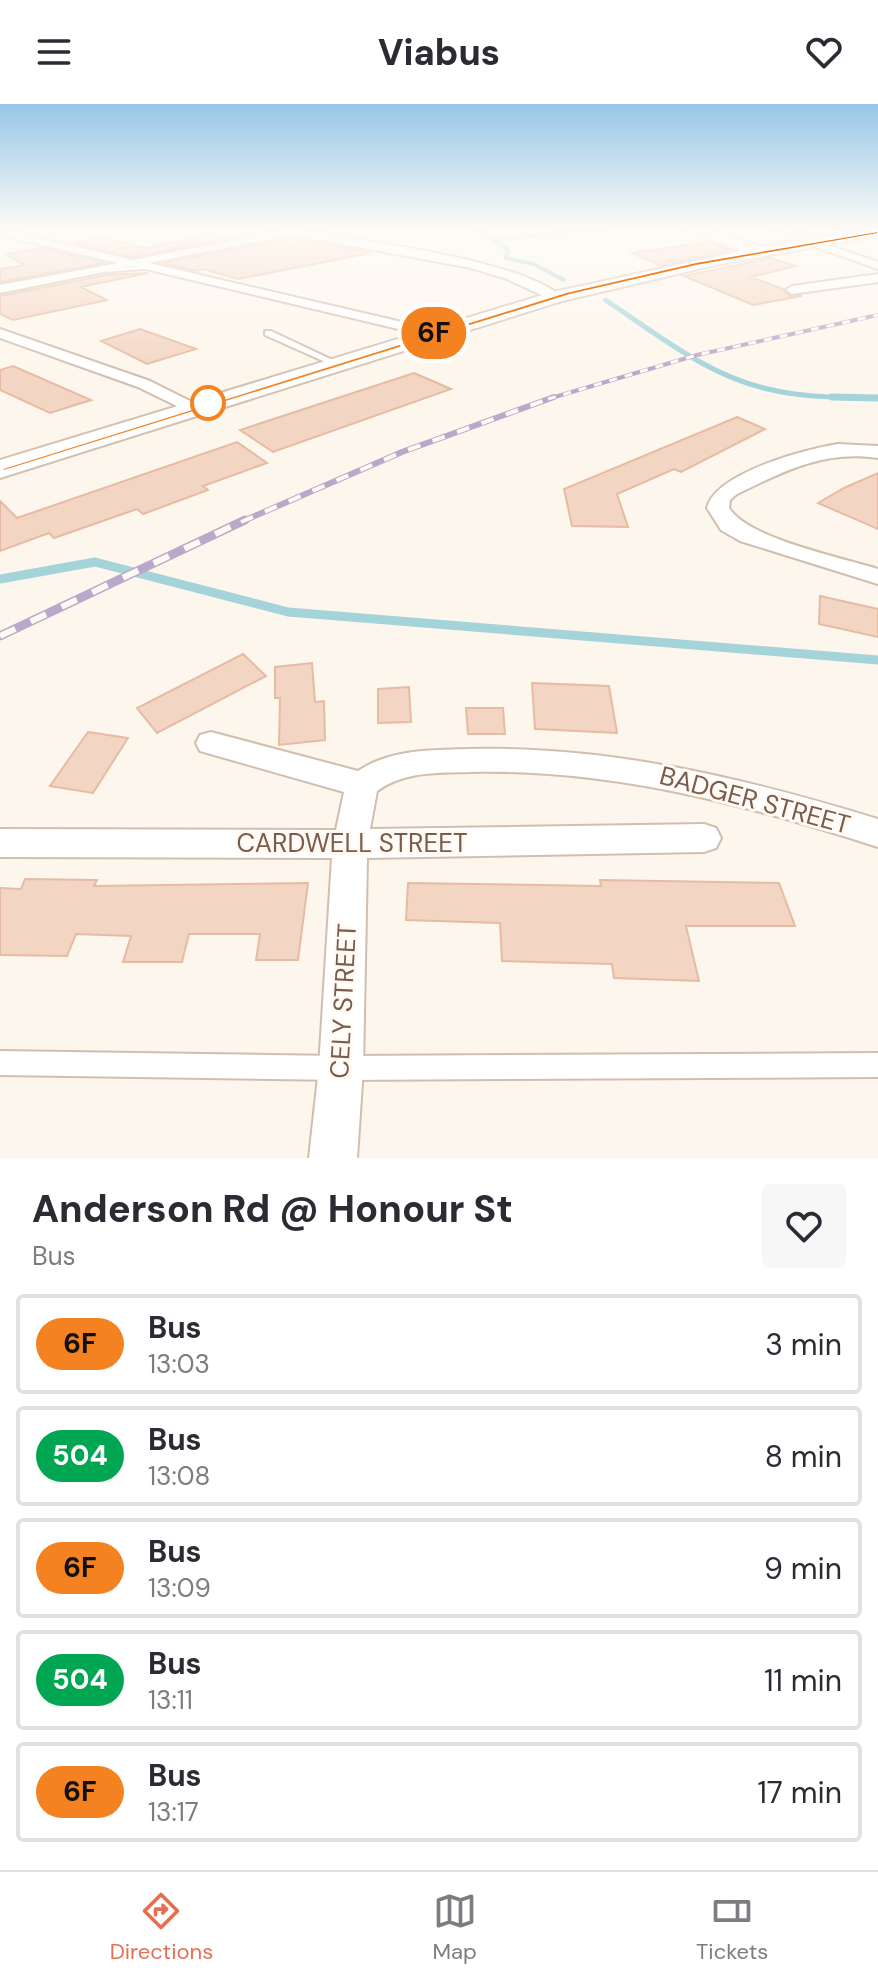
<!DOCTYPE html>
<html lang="en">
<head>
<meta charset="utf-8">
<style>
	:root { --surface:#fff; --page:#f7f7f7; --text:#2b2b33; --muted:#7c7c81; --line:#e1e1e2; --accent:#e76f51 }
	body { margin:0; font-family:"DM Sans",sans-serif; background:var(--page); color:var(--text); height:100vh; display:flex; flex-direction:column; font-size:30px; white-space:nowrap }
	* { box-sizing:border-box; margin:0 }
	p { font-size:26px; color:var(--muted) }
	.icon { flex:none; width:44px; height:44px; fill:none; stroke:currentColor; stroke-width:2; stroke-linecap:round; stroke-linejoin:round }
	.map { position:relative; height:1054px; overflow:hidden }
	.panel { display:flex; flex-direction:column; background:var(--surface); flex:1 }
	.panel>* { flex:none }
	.badge { padding:0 16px; border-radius:26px; font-size:28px; line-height:52px }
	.map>.badge { position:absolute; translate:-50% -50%; box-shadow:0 0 0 4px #fff }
	.round { display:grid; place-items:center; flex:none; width:84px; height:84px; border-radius:8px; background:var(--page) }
	.overview { display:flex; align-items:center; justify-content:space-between; height:136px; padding:0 32px }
	h1 { font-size:38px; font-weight:800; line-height:60px }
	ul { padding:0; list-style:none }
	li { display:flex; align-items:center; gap:24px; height:100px; margin:0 16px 12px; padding:0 16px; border:4px solid var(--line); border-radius:8px }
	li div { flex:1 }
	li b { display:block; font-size:30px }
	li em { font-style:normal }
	li .badge { min-width:88px; font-weight:700; text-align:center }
	header { display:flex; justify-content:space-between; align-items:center; height:104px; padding:0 32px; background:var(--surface); font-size:36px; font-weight:800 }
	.tab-bar { display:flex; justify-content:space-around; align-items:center; height:112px; border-top:2px solid var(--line); background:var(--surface); font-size:22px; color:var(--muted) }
	.tab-bar a { display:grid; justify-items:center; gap:4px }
	.tab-bar .active { color:var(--accent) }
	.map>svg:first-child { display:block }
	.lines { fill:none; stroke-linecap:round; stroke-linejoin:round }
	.stream-far3 { stroke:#a5d3da; stroke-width:4 }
	.stream-far2 { stroke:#a5d3da; stroke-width:5 }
	.stream-far1 { stroke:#a5d3da; stroke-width:7 }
	.stream { stroke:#a5d3da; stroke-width:9 }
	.building { fill:#f3d5c3; stroke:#e6bba3; stroke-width:2 }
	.lane-casing { stroke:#d1beb0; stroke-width:4 }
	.street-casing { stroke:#d1beb0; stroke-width:4 }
	.secondary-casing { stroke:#d6c0b0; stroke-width:4 }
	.lane { fill:#fff; fill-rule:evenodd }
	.street { fill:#fff; fill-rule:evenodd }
	.secondary { fill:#fff; fill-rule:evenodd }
	.rail-far2-casing { stroke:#b9a8c9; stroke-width:4 }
	.rail-far1-casing { stroke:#b9a8c9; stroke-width:6 }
	.rail-casing { stroke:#b9a8c9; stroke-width:9 }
	.rail-far2 { stroke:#fffaf3; stroke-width:3; stroke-dasharray:8; stroke-linecap:butt }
	.rail-far1 { stroke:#fffaf3; stroke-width:4; stroke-dasharray:13; stroke-linecap:butt }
	.rail { stroke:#fffaf3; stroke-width:6; stroke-dasharray:17; stroke-linecap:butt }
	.line { fill:#f58220; stroke:#fff; stroke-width:2 }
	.stop-dot { fill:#fff; stroke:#f58220; stroke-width:4 }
	.labels { text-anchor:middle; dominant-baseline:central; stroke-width:6; stroke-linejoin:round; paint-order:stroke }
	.near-street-label { font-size:26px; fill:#7a5c4d; stroke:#fffaf3 }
</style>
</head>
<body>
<header><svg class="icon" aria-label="menu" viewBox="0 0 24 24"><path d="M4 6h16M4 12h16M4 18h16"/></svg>Viabus<svg class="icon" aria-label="heart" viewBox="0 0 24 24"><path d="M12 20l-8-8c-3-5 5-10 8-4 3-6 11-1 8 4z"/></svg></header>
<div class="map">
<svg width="878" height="1054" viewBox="0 0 878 1054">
	<rect width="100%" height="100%" fill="#fdf6ec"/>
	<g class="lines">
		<path class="stream-far3" d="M477 124 508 146 506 154 534 160 564 176
			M493 136 607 124
			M605 196 610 199"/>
		<path class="stream-far2" d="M607 197C657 230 708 272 768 285 804 294 841 293 878 294"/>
		<path class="stream-far1" d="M832 293 878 294"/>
		<path class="stream" d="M0 475 95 458 288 508 878 556"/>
	</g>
	<path class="building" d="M215 129 230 134 133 153 72 139 102 133 147 144Z
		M293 134 371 149 238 175 203 165 196 167 163 159Z
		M709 138 730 146 661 162 632 149Z
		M42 144 104 159 0 178V165L24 161 5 150Z
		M771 154 796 162 751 173 783 185 790 192H802L753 201 684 172Z
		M148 169 81 183 107 196 13 216 0 210V192L106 171Z
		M140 225 196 245 147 260 101 237Z
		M13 262 91 296 50 309 0 286V266Z
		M414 269 451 285 273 348 240 326Z
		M737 313 765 325 681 368 674 365 617 390 628 423 572 422 564 385Z
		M237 338 267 359 203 382 208 386 143 410 137 405 54 434 49 429 0 447V397L17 414Z
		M878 369V425L818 399 844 384Z
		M820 492 878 505V533L819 520Z
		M243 550 266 572 157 629 137 604Z
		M312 559 315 598 324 597 325 636 279 641 280 594H275V563Z
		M532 579 609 582 617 629 535 625Z
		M409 583 411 618 378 619V585Z
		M466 604H503L505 630H468Z
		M88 628 128 634 93 689 50 682Z
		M25 775 97 776 94 782 308 779 298 856H256L260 830H189L182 858H123L131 832 76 830 67 852 0 851V784L21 785Z
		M600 776 779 779 795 822H686L699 877 614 874 612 860 502 857 500 819 406 816 408 779 601 782Z"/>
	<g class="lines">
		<defs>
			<path id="lane" d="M771 124H781L829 137 826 139Z
				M151 161 153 164 107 168 104 166Z
				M265 227H271L339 259 332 261 265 231Z
				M0 947 341 952 878 949V973L341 976 0 971Z"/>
			<path id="street" d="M272 124H290C353 136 518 154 562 193L552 196 507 175 471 164 293 131 149 159 432 225 439 229 432 233 133 162 0 189V181L118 159 0 131 1 125 133 156 277 128Z
				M814 136 878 158V165L810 141V137Z
				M878 170V178L792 190 786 186 792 182Z
				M0 225 150 277 202 303 193 308 187 307 138 283 0 234Z
				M838 340 878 342V354C825 346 784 367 737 390L730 396 729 404C749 435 840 453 878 465V480L740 437 721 426 707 404C715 369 806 345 838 340Z
				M211 628 358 667C391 645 432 646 470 645 611 642 744 674 878 715V743C745 700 612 665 471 668 437 669 405 667 377 687L370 725 704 720 716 724 721 734 716 744 704 748 367 754 363 964 357 1054H309L319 964 332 754 0 753V725L336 726 344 688 200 647 196 639 200 631Z"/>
			<path id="secondary" d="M680 124H703L761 143 873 124H878V132L720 160 562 197 0 374V356L549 189 741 147Z"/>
		</defs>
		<use href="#lane" class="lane-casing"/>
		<use href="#street" class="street-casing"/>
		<use href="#secondary" class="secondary-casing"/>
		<use href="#lane" class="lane"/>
		<use href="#street" class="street"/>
		<use href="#secondary" class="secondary"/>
		<defs>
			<path id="rail-far2" d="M548 295 697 251 878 211"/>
			<path id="rail-far1" d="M241 418 402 348 554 293"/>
			<path id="rail" d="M0 532 245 416"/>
		</defs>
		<use href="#rail-far2" class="rail-far2-casing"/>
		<use href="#rail-far1" class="rail-far1-casing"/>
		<use href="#rail" class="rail-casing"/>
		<use href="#rail-far2" class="rail-far2"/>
		<use href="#rail-far1" class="rail-far1"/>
		<use href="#rail" class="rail"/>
	</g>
	<linearGradient id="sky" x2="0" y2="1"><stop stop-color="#97c7e8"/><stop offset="0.46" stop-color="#fefbf6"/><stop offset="1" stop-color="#fefbf6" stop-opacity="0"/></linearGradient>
	<rect width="878" height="272" fill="url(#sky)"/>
	<path class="line" d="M878 127V130L696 162 570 191 4 367 0 365 566 188 696 158Z"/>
	<circle class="stop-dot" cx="208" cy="299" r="16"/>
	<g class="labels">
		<g class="near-street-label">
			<text transform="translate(755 696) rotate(15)">BADGER STREET</text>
			<text x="352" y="739">CARDWELL STREET</text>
			<text transform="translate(343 897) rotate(-87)">CELY STREET</text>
		</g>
	</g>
</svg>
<b class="badge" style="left:434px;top:229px;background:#f58220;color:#111">6F</b>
</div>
<section class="panel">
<div class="overview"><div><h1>Anderson Rd @ Honour St</h1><p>Bus</p></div><a class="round"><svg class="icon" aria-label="heart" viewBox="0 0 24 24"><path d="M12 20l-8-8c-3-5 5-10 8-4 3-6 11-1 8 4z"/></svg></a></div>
<ul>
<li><span class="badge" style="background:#f58220;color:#111">6F</span><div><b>Bus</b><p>13:03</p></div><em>3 min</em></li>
<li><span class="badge" style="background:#00a651;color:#fff">504</span><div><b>Bus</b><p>13:08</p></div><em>8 min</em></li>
<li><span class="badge" style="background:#f58220;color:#111">6F</span><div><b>Bus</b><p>13:09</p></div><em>9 min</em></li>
<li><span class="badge" style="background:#00a651;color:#fff">504</span><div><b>Bus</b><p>13:11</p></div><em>11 min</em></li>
<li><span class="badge" style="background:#f58220;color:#111">6F</span><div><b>Bus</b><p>13:17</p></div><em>17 min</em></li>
</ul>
</section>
<nav class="tab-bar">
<a class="active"><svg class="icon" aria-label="directions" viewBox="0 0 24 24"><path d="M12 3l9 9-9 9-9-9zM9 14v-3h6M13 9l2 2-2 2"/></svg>Directions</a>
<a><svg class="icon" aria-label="map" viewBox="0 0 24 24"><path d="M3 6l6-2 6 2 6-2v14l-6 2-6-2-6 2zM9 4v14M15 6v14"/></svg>Map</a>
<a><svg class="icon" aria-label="tickets" viewBox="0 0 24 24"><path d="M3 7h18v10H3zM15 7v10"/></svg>Tickets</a>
</nav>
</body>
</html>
